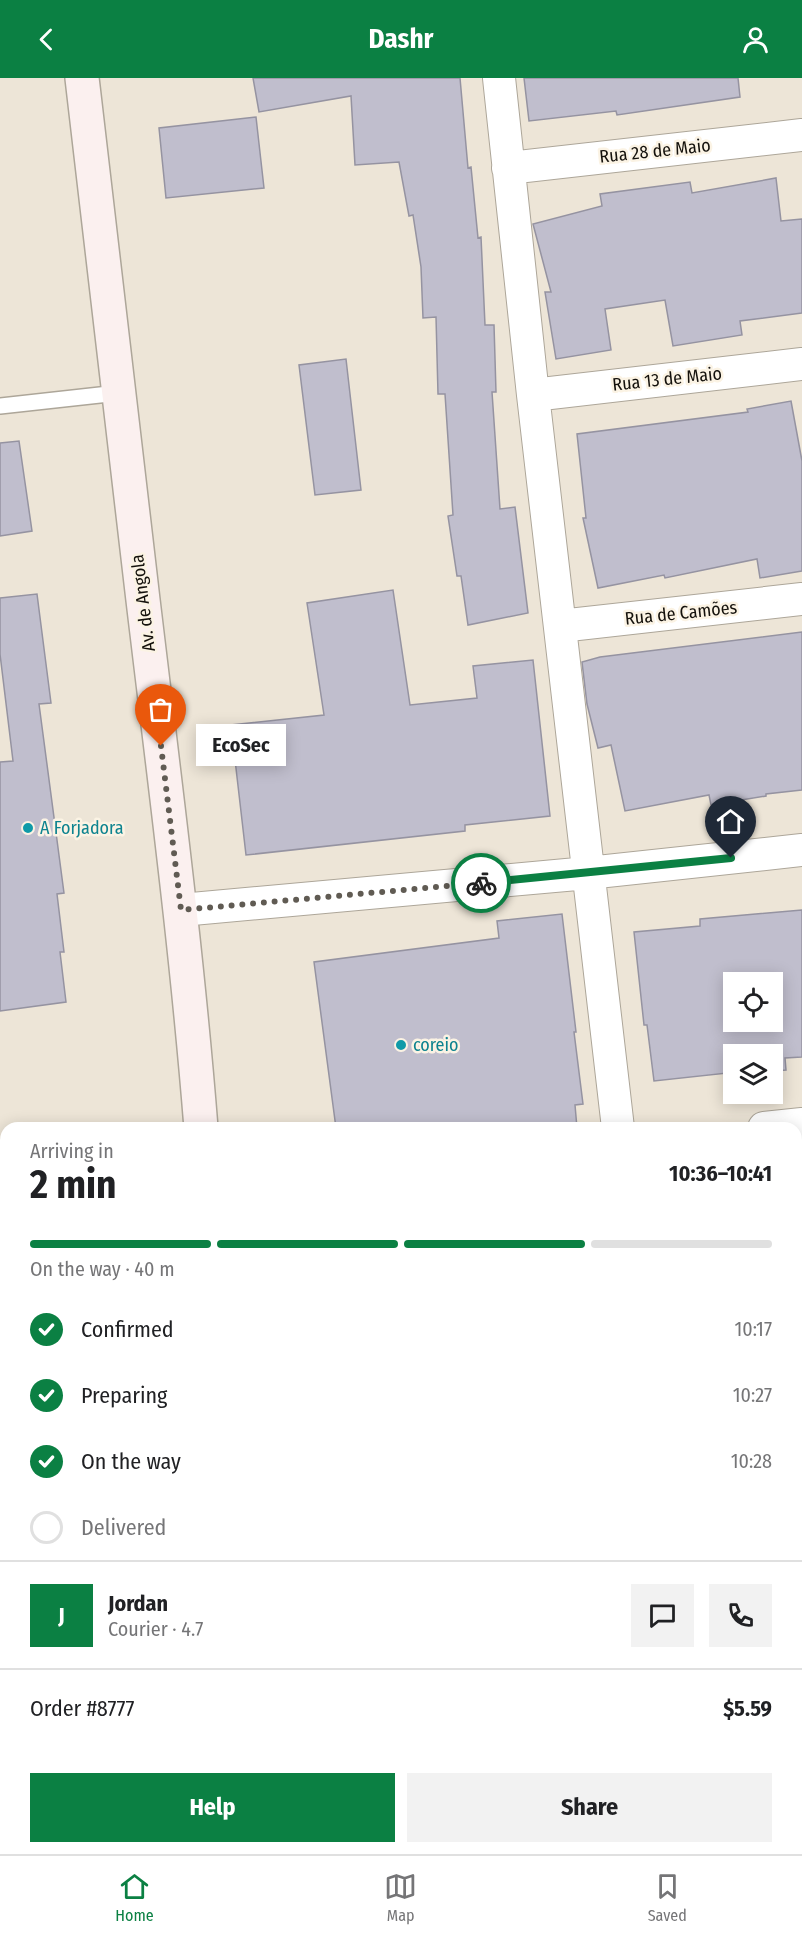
<!DOCTYPE html>
<html lang="en">
<head>
<meta charset="utf-8">
<style>
	body { margin:0; font-family:"Fira Sans Condensed",sans-serif; background:#f2f2f2; color:#202124; height:100vh; display:flex; flex-direction:column; font-size:22px; white-space:nowrap }
	* { box-sizing:border-box; margin:0 }
	p { font-size:20px; color:#757577 }
	.icon { flex:none; width:33px; height:33px; fill:none; stroke:currentColor; stroke-width:2; stroke-linecap:round; stroke-linejoin:round }
	.map { position:relative; flex:1; overflow:hidden }
	.side { position:absolute; left:0px; top:1044px; width:802px; height:732px; display:flex; flex-direction:column; background:#fff; border-radius:18px 18px 0 0; box-shadow:0 3px 15px #0003 }
	.side>* { flex:none }
	.buttons { position:absolute; left:723px; top:894px; display:grid; gap:12px }
	.buttons a { display:grid; place-items:center; width:60px; height:60px; border-radius:0px; background:#fff; box-shadow:0 3px 15px #0003; font-size:30px }
	.pin { position:absolute; display:grid; place-items:center; width:51px; height:51px; color:#fff; margin:-62px -26px; border-radius:50% 50% 50% 0; rotate:-45deg; box-shadow:0 0 6px #0007 }
	.pin .icon { rotate:45deg }
	.courier { position:absolute; display:grid; place-items:center; width:60px; height:60px; margin:-30px; border:4px solid #0b8043; border-radius:50%; background:#fff; color:#222; box-shadow:0 2px 8px #0007 }
	.bubble { position:absolute; height:42px; border-radius:0px; background:#fff; box-shadow:0 3px 15px #0003; font-size:20px; font-weight:700; line-height:42px; text-align:center }
	.overview em { font-style:normal; font-weight:700 }
	.overview div { display:flex; flex-direction:column-reverse }
	.overview { display:flex; align-items:center; justify-content:space-between; height:102px; padding:0 30px }
	h1 { font-size:39px; font-weight:700; line-height:45px }
	.bar { display:grid; grid-template-columns:repeat(4,1fr); gap:9px 6px; align-content:center; height:72px; padding:0 30px }
	.bar i { height:8px; border-radius:4px; background:#e0e0e0 }
	.bar .on { background:#0b8043 }
	.bar p { grid-column:span 4 }
	.line { display:flex; align-items:center; gap:15px; padding:0 30px; border-top:2px solid #e0e0e0 }
	.line div { flex:1 }
	.round { display:grid; place-items:center; flex:none; width:63px; height:63px; border-radius:0px; background:#f2f2f2 }
	ol { padding:0 30px; list-style:none }
	li { display:flex; align-items:center; gap:18px; height:66px }
	li p { margin-inline-start:auto }
	li .icon { padding:6px; border-radius:50%; background:#0b8043; color:#fff; stroke-width:4 }
	li:last-child { color:#757577 }
	li i { width:33px; height:33px; border:3px solid #e0e0e0; border-radius:50% }
	.primary-button { display:flex; gap:12px; margin-top:auto; padding:12px 30px }
	.primary-button a { flex:1; height:69px; border-radius:0px; background:#0b8043; color:#fff; font-size:24px; font-weight:700; line-height:69px; text-align:center }
	.primary-button a+a { background:#f2f2f2; color:#202124 }
	header { display:flex; justify-content:space-between; align-items:center; height:78px; padding:0 30px; background:#0b8043; color:#fff; font-size:27px; font-weight:700 }
	.menu { display:flex; justify-content:space-around; align-items:center; height:84px; border-top:2px solid #e0e0e0; background:#fff; font-size:16px; color:#757577 }
	.menu a { display:grid; justify-items:center; gap:3px }
	.menu .on { color:#0b8043 }
	.map>svg:first-child { display:block }
</style>
</head>
<body>
<header><svg class="icon" aria-label="back" viewBox="0 0 24 24"><path d="M15 5l-7 7 7 7"/></svg>Dashr<svg class="icon" aria-label="person" viewBox="0 0 24 24"><circle cx="12" cy="8" r="4"/><path d="M4 21q1-7 8-7t8 7"/></svg></header>
<div class="map">
<svg width="802" height="1776" viewBox="0 0 802 1776">
	<rect width="100%" height="100%" fill="#ede5d7"/>
	<!-- building -->
	<path fill="#c0becd" stroke="#9593a1" stroke-width="1.5" fill-rule="evenodd" d="M253 0H460L468 90 471 89 478 160 481 159 485 247H494L496 314H492L500 431 515 429 528 535 468 547 461 498H457L448 438 453 437 445 316H438L436 239 423 240 421 189 413 137 409 138 399 84 355 87 351 18 259 34Z
		M524 0H738L740 19 617 37 616 33 529 43Z
		M256 39 264 110 166 120 159 50Z
		M776 100 781 143 802 141V235L740 243 742 257 673 268 665 222 605 231 611 272 556 281 545 214H551L533 146 602 128 600 116 690 104 692 115Z
		M346 281 361 412 315 417 299 287Z
		M791 323 802 383V493L760 500 757 481 665 500 664 497 598 510 583 440H586L577 356 748 334 747 331Z
		M19 363 32 453 0 458V365Z
		M393 512 410 627 477 620 473 588 533 582 550 738 465 747V753L246 777 231 647 324 637 307 525Z
		M37 516 51 625 39 626 64 815 57 816 64 874H60L66 924 0 933V684L13 683 0 576V520Z
		M802 554V712L766 716V718L711 727 709 717 625 733 611 667 598 670 587 626 582 584 600 579Z
		M802 832V979L785 980 786 992 772 993V976H734V997H727V995L654 1003 647 947H644L634 854 700 848V841ZM734 904H772V944H734Z
		M562 836 576 954H574L583 1026 575 1027 577 1050H336L314 884 499 860 497 843Z"/>
	<g fill="none" stroke-linecap="round" stroke-linejoin="round">
		<!-- lane casing -->
		<g stroke="#ada699" stroke-width="18">
			<path id="lane" d="M0 328 118 315
				M0 1163 6 1160"/>
		</g>
		<!-- street casing -->
		<g stroke="#ada699" stroke-width="34">
			<path id="street" d="M499 0 533 317 618 1050
				M508 90 802 57
				M533 317 802 286
				M560 548 802 521
				M181 832 588 795 802 772
				M764 1050 802 1046
				M796 1281 802 1280
				M796 1503H802
				M796 1733 802 1732
				M699 1770 700 1776"/>
		</g>
		<!-- secondary casing -->
		<g stroke="#ada699" stroke-width="36">
			<path id="secondary" d="M82 0C102 174 122 348 143 522 164 698 187 873 201 1050
				M277 1770V1776"/>
		</g>
		<!-- lane -->
		<use href="#lane" stroke="#fff" stroke-width="15"/>
		<!-- street -->
		<use href="#street" stroke="#fff" stroke-width="32"/>
		<!-- secondary -->
		<use href="#secondary" stroke="#fbf0ef" stroke-width="33"/>
	</g>
	<g fill="none" stroke-linecap="round" stroke-linejoin="round">
		<!-- done -->
		<path stroke="#605b53" stroke-width="6" stroke-dasharray="0 10.8" d="M161 668 181 832 481 805"/>
		<!-- route -->
		<path stroke="#0b8043" stroke-width="8" d="M481 805 731 780"/>
	</g>
	<!-- markers -->
	<g fill="#0f9aa8" stroke="#fbf3e4" stroke-width="2">
		<circle cx="28" cy="750" r="6"/>
		<circle cx="401" cy="967" r="6"/>
	</g>
	<g text-anchor="middle" stroke-width="5" stroke-linejoin="round" paint-order="stroke">
		<!-- street labels -->
		<g font-size="18" fill="#14110c" stroke="#fbf3e4">
			<text transform="translate(655 73) rotate(-6)" y="6">Rua 28 de Maio</text>
			<text transform="translate(667 301) rotate(-6)" y="6">Rua 13 de Maio</text>
			<text transform="translate(143 525) rotate(-97)" y="6">Av. de Angola</text>
			<text transform="translate(681 535) rotate(-6)" y="6">Rua de Camões</text>
		</g>
		<!-- culture labels -->
		<g font-size="18" fill="#0d838f" stroke="#fbf3e4" text-anchor="start">
			<text x="40" y="756">A Forjadora</text>
			<text x="413" y="973">coreio</text>
		</g>
	</g>
</svg>
<div class="buttons">
<a><svg class="icon" aria-label="locate" viewBox="0 0 24 24"><circle cx="12" cy="12" r="6"/><path d="M12 2v4M12 18v4M2 12h4M18 12h4"/></svg></a>
<a><svg class="icon" aria-label="layers" viewBox="0 0 24 24"><path d="M12 4l9 5-9 5-9-5zM3 14l9 5 9-5"/></svg></a>
</div>
<div class="pin" style="left:161px;top:668px;background:#ea580c"><svg class="icon" aria-label="bag" viewBox="0 0 24 24"><path d="M5 8h14l-1 12H6zM9 8a3 3 0 0 1 6 0"/></svg></div>
<div class="pin" style="left:731px;top:780px;background:#1f2937"><svg class="icon" aria-label="home" viewBox="0 0 24 24"><path d="M3 11l9-7 9 7M6 9v11h12V9"/></svg></div>
<div class="courier" style="left:481px;top:805px"><svg class="icon" aria-label="bike" viewBox="0 0 24 24"><circle cx="6" cy="16" r="4"/><circle cx="18" cy="16" r="4"/><path d="M6 16l4-8h5l3 8M10 8l3 8H6M13 5h3"/></svg></div>
<div class="bubble" style="left:196px;top:646px;width:90px">EcoSec</div>
<section class="side">
<div class="overview"><div><h1>2 min</h1><p>Arriving in</p></div><em>10:36–10:41</em></div>
<div class="bar"><i class="on"></i><i class="on"></i><i class="on"></i><i></i><p>On the way · 40 m</p></div>
<ol>
<li><svg class="icon" aria-label="check" viewBox="0 0 24 24"><path d="M5 12l5 5 9-10"/></svg>Confirmed<p>10:17</p></li>
<li><svg class="icon" aria-label="check" viewBox="0 0 24 24"><path d="M5 12l5 5 9-10"/></svg>Preparing<p>10:27</p></li>
<li><svg class="icon" aria-label="check" viewBox="0 0 24 24"><path d="M5 12l5 5 9-10"/></svg>On the way<p>10:28</p></li>
<li><i></i>Delivered</li>
</ol>
<div class="line" style="height:108px"><b class="round" style="background:#0b8043;color:#fff">J</b><div><b>Jordan</b><p>Courier · 4.7</p></div><a class="round"><svg class="icon" aria-label="chat" viewBox="0 0 24 24"><path d="M4 5h16v11H9l-5 4z"/></svg></a><a class="round"><svg class="icon" aria-label="phone" viewBox="0 0 24 24"><path d="M5 4h4l2 5-3 2q2 4 5 5l2-3 5 2v4C11 20 4 13 5 4z"/></svg></a></div>
<div class="line" style="height:78px"><div>Order #8777</div><b>$5.59</b></div>
<div class="primary-button"><a>Help</a><a>Share</a></div>
</section>
</div>
<nav class="menu">
<a class="on"><svg class="icon" aria-label="home" viewBox="0 0 24 24"><path d="M3 11l9-7 9 7M6 9v11h12V9"/></svg>Home</a>
<a><svg class="icon" aria-label="map" viewBox="0 0 24 24"><path d="M3 6l6-2 6 2 6-2v14l-6 2-6-2-6 2zM9 4v14M15 6v14"/></svg>Map</a>
<a><svg class="icon" aria-label="saved" viewBox="0 0 24 24"><path d="M7 4h10v16l-5-4-5 4z"/></svg>Saved</a>
</nav>
</body>
</html>
